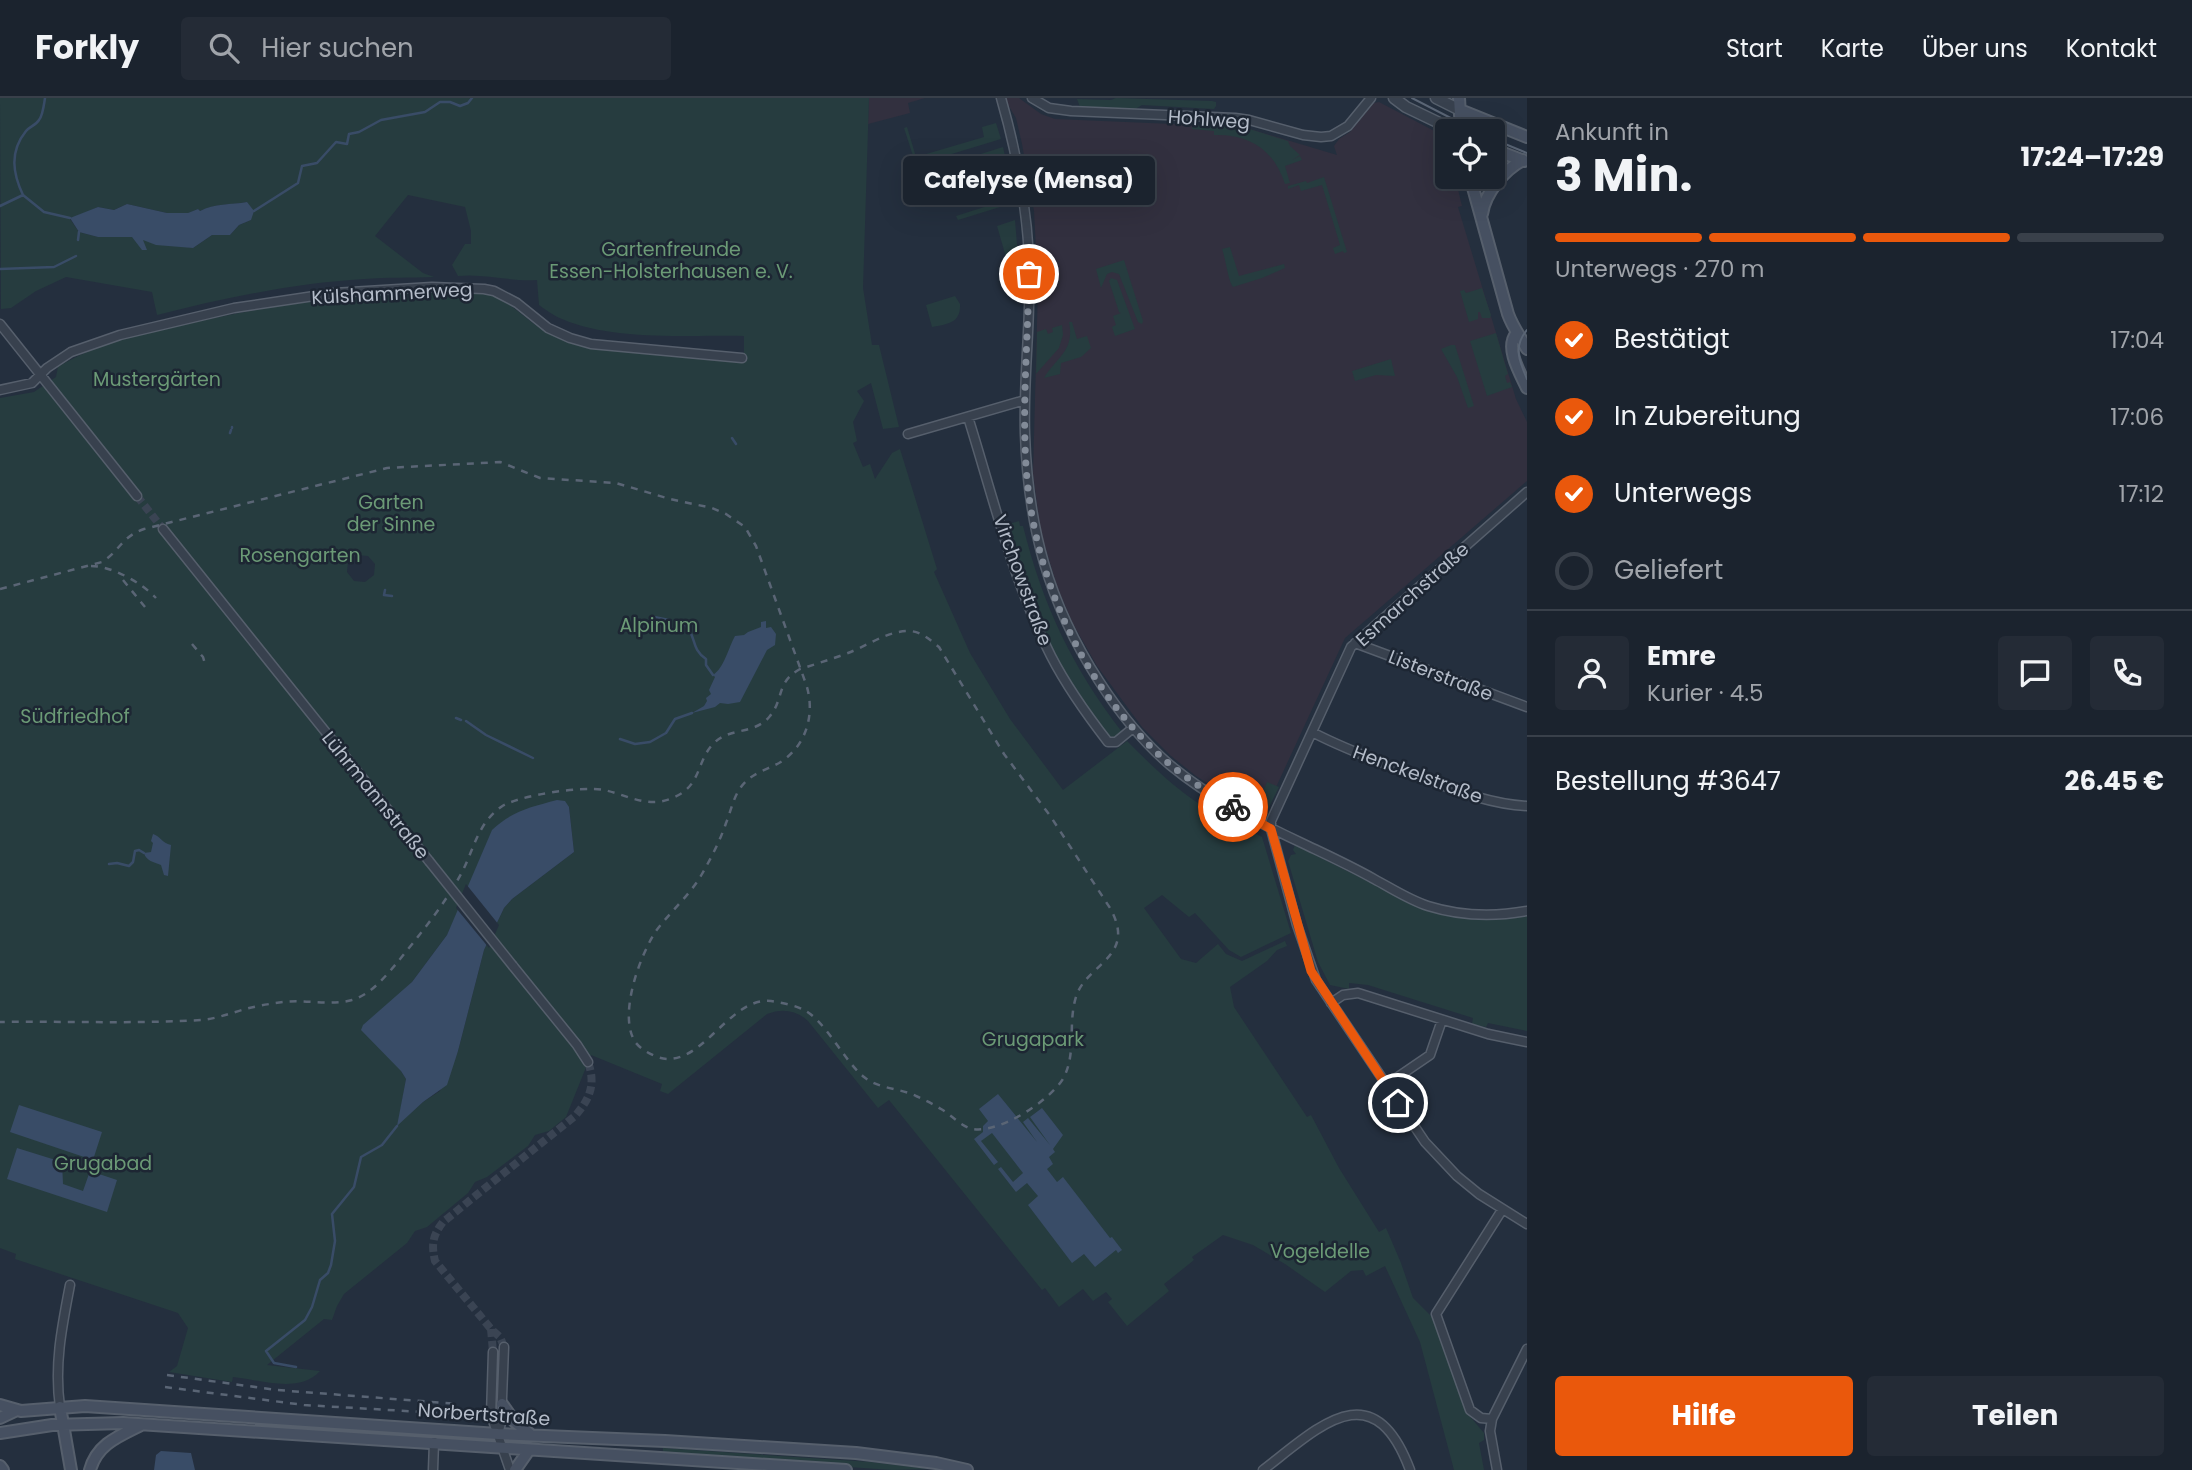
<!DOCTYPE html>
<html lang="de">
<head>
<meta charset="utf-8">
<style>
	body { margin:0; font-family:Poppins,sans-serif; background:#242b36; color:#f1f3f6; height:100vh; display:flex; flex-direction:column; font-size:26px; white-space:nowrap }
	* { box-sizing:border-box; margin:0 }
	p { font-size:23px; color:#a0a4aa }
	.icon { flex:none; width:38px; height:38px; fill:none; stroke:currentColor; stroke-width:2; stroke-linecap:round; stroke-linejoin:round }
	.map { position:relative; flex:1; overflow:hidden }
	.details { display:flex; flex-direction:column; background:#1b232e; width:665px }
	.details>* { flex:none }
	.fabs { position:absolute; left:1435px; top:21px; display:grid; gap:14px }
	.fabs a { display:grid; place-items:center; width:70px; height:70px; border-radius:7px; background:#1b232e; box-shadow:0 7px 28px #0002,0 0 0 2px #39404a; font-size:35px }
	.pin { position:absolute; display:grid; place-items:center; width:60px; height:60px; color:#fff; margin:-30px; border:4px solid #fff; border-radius:50%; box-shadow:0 2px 7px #0007 }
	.courier { position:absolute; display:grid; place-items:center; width:70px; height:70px; margin:-35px; border:5px solid #ea580c; border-radius:50%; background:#fff; color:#222; box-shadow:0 2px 9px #0007 }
	.bubble { position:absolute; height:49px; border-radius:7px; background:#1b232e; box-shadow:0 7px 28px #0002,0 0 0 2px #39404a; font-size:23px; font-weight:700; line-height:49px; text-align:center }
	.headline em { font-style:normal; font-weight:700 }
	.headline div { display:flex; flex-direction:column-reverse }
	.headline { display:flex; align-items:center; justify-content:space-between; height:119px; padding:0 28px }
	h1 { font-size:46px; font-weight:700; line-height:52px }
	.bar { display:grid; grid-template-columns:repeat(4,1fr); gap:10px 7px; align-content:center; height:84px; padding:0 28px }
	.bar i { height:9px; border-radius:5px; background:#39404a }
	.bar .on { background:#ea580c }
	.bar p { grid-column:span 4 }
	.line { display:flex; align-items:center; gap:18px; padding:0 28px; border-top:2px solid #39404a }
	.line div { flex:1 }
	.round { display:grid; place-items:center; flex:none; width:74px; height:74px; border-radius:7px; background:#242b36 }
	ol { padding:0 28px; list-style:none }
	li { display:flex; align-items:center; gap:21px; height:77px }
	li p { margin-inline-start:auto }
	li .icon { padding:7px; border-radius:50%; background:#ea580c; color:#fff; stroke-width:4 }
	li:last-child { color:#a0a4aa }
	li i { width:38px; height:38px; border:4px solid #39404a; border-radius:50% }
	.button { display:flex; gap:14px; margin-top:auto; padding:14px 28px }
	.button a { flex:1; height:80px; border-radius:7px; background:#ea580c; color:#fff; font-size:28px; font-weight:700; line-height:80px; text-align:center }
	.button a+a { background:#242b36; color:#f1f3f6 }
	header { display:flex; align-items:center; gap:42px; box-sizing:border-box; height:98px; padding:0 35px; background:#1b232e; border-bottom:2px solid #39404a }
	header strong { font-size:33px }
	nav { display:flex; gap:38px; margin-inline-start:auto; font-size:24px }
	.search { width:490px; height:63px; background:#242b36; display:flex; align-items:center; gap:18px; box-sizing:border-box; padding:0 24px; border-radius:7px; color:#a0a4aa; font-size:26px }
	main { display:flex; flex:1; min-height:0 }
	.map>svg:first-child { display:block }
</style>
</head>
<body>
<header>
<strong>Forkly</strong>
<div class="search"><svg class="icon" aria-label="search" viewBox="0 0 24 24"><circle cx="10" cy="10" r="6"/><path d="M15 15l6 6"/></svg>Hier suchen</div>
<nav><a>Start</a><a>Karte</a><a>Über uns</a><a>Kontakt</a></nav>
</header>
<main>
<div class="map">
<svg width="1527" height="1372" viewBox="0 0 1527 1372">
	<rect width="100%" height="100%" fill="#242f3e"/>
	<!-- medical -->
	<path fill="#32303f" d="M869 0H925L908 5 910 15 868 26Z
		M1004 0H1019L1041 16 1055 21 1243 29 1337 57 1334 48 1339 41 1350 34 1374 5 1379 4 1444 38 1447 43V79H1455L1462 108 1458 109 1516 301 1527 324V383L1345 540 1265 713 1261 714 1223 695 1196 678 1171 658 1142 629 1097 568 1073 526 1057 488 1041 435 1033 376 1038 188 1034 113 1022 46 1016 20Z"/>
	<!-- green -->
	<path fill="#263c3f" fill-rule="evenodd" d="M0 0H869L863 190 872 247H879L899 329 883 331 871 285 857 293 864 303 853 324 857 343 853 345 863 369 870 366 875 381 892 355 900 351 937 471 934 474 970 555 1010 621 1063 692 1127 643C1149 665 1172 688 1198 705 1218 717 1241 728 1262 739L1291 835 1241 859 1229 852 1195 815 1189 819 1162 797 1144 810 1181 861 1196 865 1218 846 1226 856 1242 863 1285 843 1287 848 1277 852 1267 863 1230 889 1234 909 1307 1019 1311 1017 1339 1070 1379 1134 1386 1130 1401 1165 1413 1200 1432 1219 1467 1315 1484 1335V1342L1479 1345 1484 1372H1454L1420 1244 1385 1168 1366 1178 1363 1172 1351 1173 1325 1194 1285 1166 1253 1147 1223 1137 1192 1159 1194 1162 1164 1186 1169 1193 1127 1228 1108 1204 1112 1201 1106 1194 1093 1203 1083 1191 1059 1209 1045 1190 1042 1192 889 1002 878 1010 808 923C796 912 782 910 767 916L668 996 660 993 662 986 591 957 566 1019 549 1033 535 1037 528 1048 487 1079 475 1084 468 1095 427 1129 415 1133 407 1145 344 1196 337 1208 332 1222 324 1221 267 1267 320 1273C299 1296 261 1282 233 1279L232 1284 169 1274 177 1268 188 1230 178 1215 15 1161 16 1156 0 1150V300L34 294 56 279 58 269C96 246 139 236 183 227 255 210 324 200 398 196 422 195 448 190 472 193 511 198 520 220 550 236 562 243 576 246 590 250L744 265V238C689 237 612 243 562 221 554 218 546 212 539 207L537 182C511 184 484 175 458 178L452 167 465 146H471V133L465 109 408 97 375 138 423 175 434 179C411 180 387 179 364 181 295 185 224 200 157 217L152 194 66 179 36 193 11 210 1 211ZM247 104 251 122 239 127 230 137H212L193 150 132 139H98L79 134 70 121 98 109 114 112 127 106 167 115H189L198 111 200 113C214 106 230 107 247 104ZM357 457 368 458 375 466 374 477 365 484 354 483 347 474 348 463ZM569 709 574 754 512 801 504 810 484 852 458 953 440 993 423 1004 398 1026 406 981 401 973 404 892 412 884 447 837 461 808Z
		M1116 0 1212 3 1216 4V8L1214 11 1142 7 1134 12 1080 9 1077 1 1111 2Z
		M996 25 1001 41 922 65 914 61 904 30 907 29 916 59 984 39 982 29Z
		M1192 27 1243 29 1288 43 1290 48 1300 57 1292 62 1300 58 1302 62 1285 68 1290 85 1285 86C1274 52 1250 36 1214 37V33L1192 31Z
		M1003 49 1009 76 994 80 988 64 929 82 928 74 930 72Z
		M1324 79 1347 154 1344 155 1343 153 1335 156 1333 150 1340 147 1322 87 1301 93 1299 87 1288 91V88L1306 83 1307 85Z
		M1010 84 1013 105 958 122 956 118 1000 104 996 88Z
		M1015 122 1018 158 1017 197 997 128Z
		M1230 149 1239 178 1284 166 1285 170 1262 180 1233 189C1228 183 1226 162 1222 151Z
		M1124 162 1143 223 1142 226 1138 224 1119 176 1112 174 1107 176 1101 190 1096 171Z
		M1111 180 1117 182 1135 231 1115 238 1112 229 1116 227 1113 218 1121 215 1119 214 1109 183Z
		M1482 190 1491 217 1490 220H1482L1480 214H1478V221L1469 224 1460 193 1464 192 1466 195Z
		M955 198 960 206C961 225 948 226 932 229L926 207Z
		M1069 224H1072L1077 241 1087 238 1091 250 1081 259 1061 265 1060 276 1044 280C1056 260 1075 253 1069 224Z
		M1062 227 1063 237 1059 250 1036 276 1037 234 1046 231 1048 236 1053 234 1052 230Z
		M1496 235 1508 276 1505 278 1507 285 1510 284 1512 289 1487 298 1470 243Z
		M1451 247H1455L1474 308 1468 310 1457 279 1441 251Z
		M1391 261 1395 278 1376 277 1355 283 1352 273Z
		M1019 423 1020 428H1023C1043 508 1072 569 1122 634L1114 640 1107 638 1074 591 1038 524 1006 427Z
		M1267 684 1279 689 1265 717 1227 700 1231 691 1234 692 1236 690 1260 700Z
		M1295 747 1403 801 1439 814 1527 816V933L1488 925 1486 929 1472 926 1473 920 1368 887 1349 885V891L1330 887 1318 864 1288 763 1291 757 1296 756 1293 752Z
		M663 1350 871 1364 929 1371 892 1372 663 1356Z"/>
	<!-- water -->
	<path fill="#394c67" d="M247 104 254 113 251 122 239 127 230 137H212L193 150 156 147 143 142 147 152H142L132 139H98L79 134 70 120 98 109 114 112 127 106 167 115H188L198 111 200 113C214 105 231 107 247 104Z
		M766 523V530L771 529 776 536 775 547 767 552 740 604 728 606 720 605 715 609 692 615 704 608 707 603 706 600 711 596 709 592 715 579 713 577C724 570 728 551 735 538L744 537 748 534 761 529V524Z
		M557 702 565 703 569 709 574 754 512 801 504 810 484 852 458 953 447 987 423 1004 397 1028 406 981 401 973 361 932 363 927 412 884 447 837 492 732C512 713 531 709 557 702Z
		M153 736C160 738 162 745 171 747L168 778 164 777 161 767C154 764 146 763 144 755L151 754 153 745 151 743Z
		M998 996 1037 1044 1023 1024 1028 1020 1050 1047 1030 1019 1042 1010 1063 1037 1053 1051 1055 1054 1049 1059 1053 1066 1047 1071 1057 1084 1063 1079 1110 1140 1112 1139 1122 1152 1118 1155 1116 1152 1095 1169 1084 1156 1072 1165 1028 1107 1038 1098 1027 1085 1016 1094 998 1071 1001 1069 1013 1084 1023 1075 992 1035 981 1043 998 1064 994 1067 974 1041 983 1034V1028L988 1023 979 1011Z
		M19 1007 102 1034 93 1062 10 1034Z
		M17 1050 62 1064 63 1086 83 1093 90 1073 117 1082 107 1114 7 1081Z
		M161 1353 191 1355 195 1372H154L156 1357Z"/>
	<!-- pier -->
	<path fill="#242f3e" d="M466 786 499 827 489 850 456 810Z"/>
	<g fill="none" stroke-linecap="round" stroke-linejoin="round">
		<!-- stream -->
		<path stroke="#394c67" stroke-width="2.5" d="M23 97C13 76 9 54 26 33 29 29 36 27 39 22 43 17 44 6 45 0
			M0 108 23 97 44 114 70 120
			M254 113 298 85 302 68 317 65 336 44 347 46 349 36 359 34 381 22 425 14 440 4H450L460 8 468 5 472 0
			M78 142 79 134
			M0 171 54 169 76 158
			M232 330V329
			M230 335 231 332
			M732 340 736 346
			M385 492 384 497 392 498
			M654 519 669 522
			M685 527C697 538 690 550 706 561V567L713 577
			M456 620 461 622
			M466 623 486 637 533 660
			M620 641 635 646 650 644 666 635 675 621 692 615
			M109 766 117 765 129 768 133 764 135 753 139 752 144 755
			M296 1269 274 1265 266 1253 305 1222 312 1209 320 1182 328 1175 331 1167 335 1143 332 1116 354 1089 361 1059 382 1047 397 1028"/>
		<!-- minor-tunnel -->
		<path stroke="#3a4453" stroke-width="8" stroke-dasharray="8 4" stroke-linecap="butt" d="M137 398 163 431
			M491 1231 493 1254
			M504 1249 500 1239 491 1231 435 1163C431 1146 433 1137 443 1124L575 1018C590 1001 596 986 588 964"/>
		<!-- minor casing -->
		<g stroke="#565f6c" stroke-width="11">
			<path id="minor" d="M1001 0C1016 52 1026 104 1029 158 1032 217 1023 277 1025 336 1028 429 1048 504 1099 583 1119 614 1142 643 1170 667 1210 700 1257 724 1304 746 1327 757 1351 768 1374 781 1391 790 1409 802 1428 808 1460 818 1494 819 1527 813
				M1032 0 1049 10 1071 13 1235 20 1249 22 1303 37 1321 39 1331 38 1348 28 1371 0
				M0 226 137 398
				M0 292 32 285 47 270 71 254 120 237 234 210 334 195 432 189 484 191 494 193 517 205 548 230 570 240 591 246 742 260
				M968 319C993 399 1013 484 1051 558 1067 589 1087 617 1108 644H1116L1133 630
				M908 336 1025 302
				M1527 394 1351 549 1271 723V731L1297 827 1316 882 1425 1044 1457 1078 1479 1096 1527 1126
				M163 431 429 763
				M1355 545 1527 609
				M1312 634C1344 651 1378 663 1412 676 1450 690 1487 706 1527 708
				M513 868 577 947 588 964
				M1331 905 1343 897 1358 895 1488 936 1527 944
				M1386 987 1430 957 1442 922
				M493 1254 491 1317 510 1372
				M60 1309C54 1267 62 1228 70 1187
				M1492 1321 1481 1320 1470 1312 1436 1216 1502 1112
				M498 1336 501 1325 504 1249
				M433 1372 434 1344
				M1263 1372C1318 1330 1373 1272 1410 1372
				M1497 1372 1490 1333 1492 1321 1527 1251"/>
		</g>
		<!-- tertiary casing -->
		<g stroke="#565f6c" stroke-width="13">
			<path id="tertiary" d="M1394 0 1406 9 1456 33
				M1436 0 1460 12"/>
		</g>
		<!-- secondary casing -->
		<g stroke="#565f6c" stroke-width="14">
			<path id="secondary" d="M1459 0 1461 33
				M1460 12 1527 39
				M1493 51 1524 63
				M1470 79 1508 216C1513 230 1520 238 1527 251
				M1482 116C1485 95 1504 72 1523 62
				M1516 236C1505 250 1520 275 1527 290
				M502 1306 514 1323 531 1337
				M0 1307 21 1313 85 1308 498 1336 665 1343 856 1355 936 1365 967 1372
				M60 1309 71 1372
				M0 1320 17 1312
				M0 1335 52 1327 123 1325 846 1372
				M0 1368 3 1372
				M90 1372C97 1346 119 1338 141 1327
				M515 1372 529 1352"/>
		</g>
		<!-- minor -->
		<use href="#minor" stroke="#38414e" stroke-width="8"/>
		<!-- tertiary -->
		<use href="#tertiary" stroke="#38414e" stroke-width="10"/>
		<!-- secondary -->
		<use href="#secondary" stroke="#465061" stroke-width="10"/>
		<!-- tram -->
		<path stroke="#5a6575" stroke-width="2" d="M1412 0 1476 33
			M1493 41 1527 55
			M1527 232C1513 248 1519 263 1527 281"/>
		<!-- rail -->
		<path stroke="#5a6575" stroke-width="2.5" stroke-dasharray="7 7" stroke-linecap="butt" d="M91 468C112 468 142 485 156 500
			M123 482 145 509
			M0 491 102 464C120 453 121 439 144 431L387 370 500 364 540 380 616 385 670 401 712 410 726 416 745 429 756 448 806 586C816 616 806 649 779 665 766 672 750 676 741 689 733 700 731 713 726 725 720 743 711 760 702 776 690 797 670 814 656 833 640 857 617 919 636 945 641 951 648 955 655 958 699 977 728 898 771 903 782 905 795 907 804 912 826 923 843 962 864 979 878 991 900 990 916 998 925 1002 933 1006 941 1011 951 1017 959 1026 969 1030 995 1039 1052 1002 1064 979 1077 953 1067 923 1077 896 1089 865 1137 858 1110 810L1051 719 1004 656 939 549C930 542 922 534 910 533 889 532 867 548 848 555 832 561 816 566 800 571 776 584 784 601 770 618 755 637 730 629 714 645 695 664 703 689 670 701 647 710 627 697 604 692 583 688 518 697 501 709 477 726 474 752 461 776 445 806 418 839 396 866 384 880 370 897 352 902 330 908 305 901 283 904 269 906 255 908 242 912 228 916 215 921 201 922 134 926 67 923 0 924
			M192 546 203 559 206 569
			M167 1277 277 1292 459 1306
			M165 1289 304 1307 474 1317
			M498 1310H500"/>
		<!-- minor-bridge casing -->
		<g stroke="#565f6c" stroke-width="11" stroke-linecap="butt">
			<path id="minor-bridge" d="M429 763 513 868"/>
		</g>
		<!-- minor-bridge -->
		<use href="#minor-bridge" stroke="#38414e" stroke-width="8"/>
	</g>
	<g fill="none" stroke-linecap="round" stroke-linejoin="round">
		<!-- done -->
		<path stroke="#828b98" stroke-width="7" stroke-dasharray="0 12.6" d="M1029 176C1028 240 1022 304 1026 368 1033 479 1083 590 1167 664 1187 681 1210 696 1233 709"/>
		<!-- route -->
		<path stroke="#ea580c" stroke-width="9" d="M1233 709 1271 731 1311 873 1398 1005"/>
	</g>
	<g text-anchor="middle" stroke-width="5" stroke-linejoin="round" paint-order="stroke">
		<!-- street labels -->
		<g font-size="19" fill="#b4bcc9" stroke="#1d2633">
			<text transform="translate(1209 21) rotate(4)" y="7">Hohlweg</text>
			<text transform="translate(392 195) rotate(-3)" y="7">Külshammerweg</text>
			<text transform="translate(1023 482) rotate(70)" y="7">Virchowstraße</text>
			<text transform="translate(1412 496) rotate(-42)" y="7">Esmarchstraße</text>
			<text transform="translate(1441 577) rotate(21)" y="7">Listerstraße</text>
			<text transform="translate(1418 676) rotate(20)" y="7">Henckelstraße</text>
			<text transform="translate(376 697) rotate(51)" y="7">Lührmannstraße</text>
			<text transform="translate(484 1316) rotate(4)" y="7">Norbertstraße</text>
		</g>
		<!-- park labels -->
		<g font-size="19" fill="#6b9a76" stroke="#1d2633">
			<text x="671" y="158">Gartenfreunde<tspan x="671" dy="22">Essen-Holsterhausen e. V.</tspan></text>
			<text x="157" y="288">Mustergärten</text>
			<text x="391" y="411">Garten<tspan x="391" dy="22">der Sinne</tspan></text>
			<text x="300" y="464">Rosengarten</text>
			<text x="659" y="534">Alpinum</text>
			<text x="75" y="625">Südfriedhof</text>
			<text x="1033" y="948">Grugapark</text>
			<text x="103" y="1072">Grugabad</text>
			<text x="1320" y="1160">Vogeldelle</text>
		</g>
	</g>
</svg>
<div class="fabs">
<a><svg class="icon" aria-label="locate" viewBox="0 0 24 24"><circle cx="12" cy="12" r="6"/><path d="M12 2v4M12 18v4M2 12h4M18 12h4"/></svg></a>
</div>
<div class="pin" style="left:1029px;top:176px;background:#ea580c"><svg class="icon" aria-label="bag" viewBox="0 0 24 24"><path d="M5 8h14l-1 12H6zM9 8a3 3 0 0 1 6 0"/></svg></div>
<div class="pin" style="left:1398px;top:1005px;background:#1f2937"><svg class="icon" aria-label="home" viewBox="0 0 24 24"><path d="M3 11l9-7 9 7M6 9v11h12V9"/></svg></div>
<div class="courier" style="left:1233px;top:709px"><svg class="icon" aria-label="bike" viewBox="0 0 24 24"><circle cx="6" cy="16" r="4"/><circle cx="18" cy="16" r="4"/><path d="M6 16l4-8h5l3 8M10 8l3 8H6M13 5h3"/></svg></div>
<div class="bubble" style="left:903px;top:58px;width:252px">Cafelyse (Mensa)</div>
</div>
<section class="details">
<div class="headline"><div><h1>3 Min.</h1><p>Ankunft in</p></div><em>17:24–17:29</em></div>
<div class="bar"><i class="on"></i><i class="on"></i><i class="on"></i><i></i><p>Unterwegs · 270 m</p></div>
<ol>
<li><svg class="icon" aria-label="check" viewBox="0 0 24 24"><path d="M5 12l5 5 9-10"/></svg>Bestätigt<p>17:04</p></li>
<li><svg class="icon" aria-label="check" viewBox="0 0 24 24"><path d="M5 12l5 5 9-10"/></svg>In Zubereitung<p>17:06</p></li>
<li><svg class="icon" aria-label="check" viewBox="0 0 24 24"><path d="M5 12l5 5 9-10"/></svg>Unterwegs<p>17:12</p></li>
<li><i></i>Geliefert</li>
</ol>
<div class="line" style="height:126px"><a class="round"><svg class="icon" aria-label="person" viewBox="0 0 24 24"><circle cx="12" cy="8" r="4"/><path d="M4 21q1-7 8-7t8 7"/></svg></a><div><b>Emre</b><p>Kurier · 4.5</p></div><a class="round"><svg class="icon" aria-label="chat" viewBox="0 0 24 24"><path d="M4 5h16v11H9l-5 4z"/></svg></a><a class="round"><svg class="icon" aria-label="phone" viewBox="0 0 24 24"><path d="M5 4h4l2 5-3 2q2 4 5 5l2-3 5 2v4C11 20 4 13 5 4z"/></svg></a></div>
<div class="line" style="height:91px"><div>Bestellung #3647</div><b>26.45 €</b></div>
<div class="button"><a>Hilfe</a><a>Teilen</a></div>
</section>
</main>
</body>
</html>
